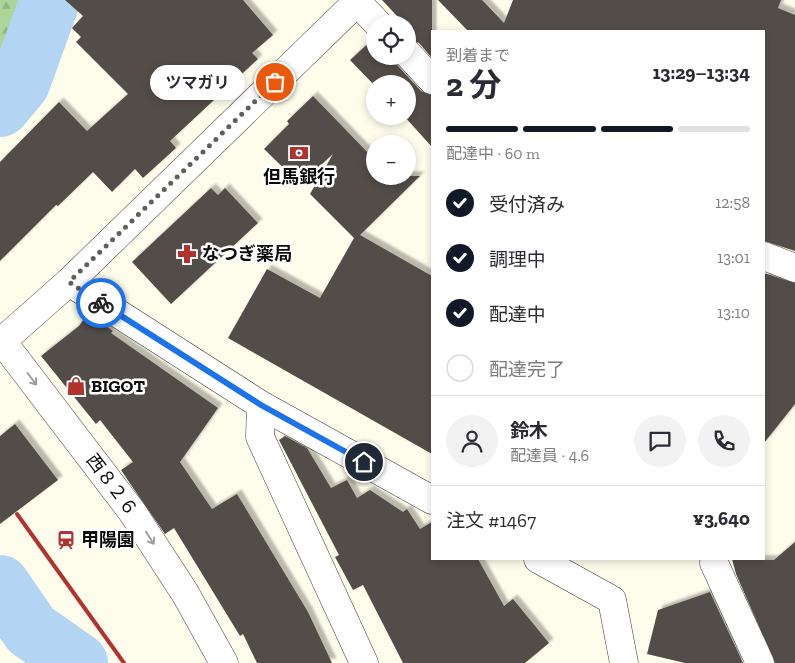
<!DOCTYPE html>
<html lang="ja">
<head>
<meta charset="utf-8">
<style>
	body { margin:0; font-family:"Zilla Slab","Noto Sans JP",serif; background:#f2f2f3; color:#2b2b33; height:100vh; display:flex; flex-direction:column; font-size:19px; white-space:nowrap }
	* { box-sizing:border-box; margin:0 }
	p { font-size:16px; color:#7c7c81 }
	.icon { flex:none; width:28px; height:28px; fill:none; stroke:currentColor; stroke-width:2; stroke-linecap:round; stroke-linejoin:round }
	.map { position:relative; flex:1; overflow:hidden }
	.drawer { position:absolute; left:431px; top:30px; width:334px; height:530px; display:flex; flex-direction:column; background:#fff; border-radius:0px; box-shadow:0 2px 8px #0003 }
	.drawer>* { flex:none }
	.fabs { position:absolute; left:366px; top:15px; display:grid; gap:10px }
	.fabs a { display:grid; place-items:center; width:50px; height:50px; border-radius:50%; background:#fff; box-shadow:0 2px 8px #0003; font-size:25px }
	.pin { position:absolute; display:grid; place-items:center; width:42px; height:42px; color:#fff; margin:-21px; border:2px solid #fff; border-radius:50%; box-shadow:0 1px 5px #0007 }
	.courier { position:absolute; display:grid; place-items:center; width:50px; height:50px; margin:-25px; border:4px solid #1a73e8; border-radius:50%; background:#fff; color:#222; box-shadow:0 1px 6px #0007 }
	.bubble { position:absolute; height:35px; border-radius:18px; background:#fff; box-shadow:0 2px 8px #0003; font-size:16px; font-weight:700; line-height:35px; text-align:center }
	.headline em { font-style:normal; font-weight:700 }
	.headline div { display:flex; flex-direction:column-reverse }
	.headline { display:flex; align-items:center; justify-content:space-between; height:85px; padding:0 15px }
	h1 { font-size:32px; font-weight:700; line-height:38px }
	.bar { display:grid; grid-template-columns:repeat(4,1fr); gap:8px 5px; align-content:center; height:60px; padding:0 15px }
	.bar i { height:6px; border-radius:4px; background:#e1e1e2 }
	.bar .active { background:#111827 }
	.bar p { grid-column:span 4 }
	.line { display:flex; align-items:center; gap:12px; padding:0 15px; border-top:1px solid #e1e1e2 }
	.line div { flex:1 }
	.round { display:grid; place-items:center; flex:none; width:52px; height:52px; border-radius:26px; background:#f2f2f3 }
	ol { padding:0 15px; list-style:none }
	li { display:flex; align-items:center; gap:15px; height:55px }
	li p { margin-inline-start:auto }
	li .icon { padding:5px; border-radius:50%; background:#111827; color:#fff; stroke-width:4 }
	li:last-child { color:#7c7c81 }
	li i { width:28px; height:28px; border:2px solid #e1e1e2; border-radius:50% }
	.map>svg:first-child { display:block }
</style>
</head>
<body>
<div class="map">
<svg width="795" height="663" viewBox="0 0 795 663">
	<defs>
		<pattern id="forest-firs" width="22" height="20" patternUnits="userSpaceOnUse" patternTransform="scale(1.25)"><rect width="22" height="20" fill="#add597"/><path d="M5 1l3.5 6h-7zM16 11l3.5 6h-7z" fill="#94b681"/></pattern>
		<filter id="shadow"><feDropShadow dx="4.5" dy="-4.5" stdDeviation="1" flood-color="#0004"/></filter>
	</defs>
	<rect width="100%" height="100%" fill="#fefceb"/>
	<!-- forest -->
	<path fill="url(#forest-firs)" d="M0 0H58L59 20 38 76 0 116Z"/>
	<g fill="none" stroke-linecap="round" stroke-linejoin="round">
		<!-- river -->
		<path stroke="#b3d4f2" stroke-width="60" d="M0 107 20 83 50 0
			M0 585 31 630 78 663"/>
	</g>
	<!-- building -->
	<path fill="#534d48" filter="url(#shadow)" d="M65 0H243L273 35 252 53 258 59 170 141 176 148 143 178 135 169 112 192 93 172 58 206 56 205 0 261V162L59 102 87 131 128 94 76 42 81 37 72 28 83 16Z
		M382 0H432V58L419 43 408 39V24H393V19L397 16Z
		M438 0H482L504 23 513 0H781L778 8 795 15V251L764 241V31H468Z
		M373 39H375V56H393L397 65 421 91 432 95V147L404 116H408V84H375V86L350 60Z
		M313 96 375 160V176H420L360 235 432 276V454L228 338 267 269 320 298 354 238 310 194 333 154 300 184 264 149 289 124 287 121Z
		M211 188 218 195 225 188 258 223 171 304 132 262Z
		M764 273 795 283V404L764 443Z
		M88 313 113 331 111 333 218 408 180 462 212 509 237 494 308 612 332 663H257L243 634 240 636 174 528 165 534 129 482 121 470 133 462 100 420 96 424 41 356 79 326Z
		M15 424 58 480 0 524V436Z
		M285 436 307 448 331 488 347 480 357 498 370 490 403 512 407 509 420 529 432 522V559H478L504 606 513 599 549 643 525 663H403L363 585 353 590 335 557 339 555 279 440Z
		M795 542V663H775L736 574 732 559 774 560Z
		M710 592 743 663H685L647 654 658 610Z"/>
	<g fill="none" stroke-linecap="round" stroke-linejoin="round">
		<!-- minor casing -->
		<g stroke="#3e3e3e" stroke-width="29">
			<path id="minor" d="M357 2 378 24
				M408 54 432 80
				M764 256 795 268
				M69 282 261 405 432 500
				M2 341 133 513 185 593 224 663
				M261 405 260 437 364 663
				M538 559 612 600 624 663
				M714 563 760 663"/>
		</g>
		<!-- tertiary casing -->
		<g stroke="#3e3e3e" stroke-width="29">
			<path id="tertiary" d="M0 343 69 282 359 0"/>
		</g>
		<!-- minor -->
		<use href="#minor" stroke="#fff" stroke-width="28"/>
		<!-- tertiary -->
		<use href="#tertiary" stroke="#fff" stroke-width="28"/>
		<!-- rail -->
		<path stroke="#b1332d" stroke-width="4" d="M17 514 124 663"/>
	</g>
	<!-- one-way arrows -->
	<defs><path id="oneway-shaft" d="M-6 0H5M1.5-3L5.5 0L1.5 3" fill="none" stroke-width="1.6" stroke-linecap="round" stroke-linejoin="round" transform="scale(1.25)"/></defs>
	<g stroke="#9d9d9d">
		<use href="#oneway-shaft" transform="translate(32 379) rotate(53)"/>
		<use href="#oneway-shaft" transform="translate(150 538) rotate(57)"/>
	</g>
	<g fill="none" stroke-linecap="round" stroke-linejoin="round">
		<!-- done -->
		<path stroke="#605f59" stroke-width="5" stroke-dasharray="0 9" d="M101 303 69 282 275 82"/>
		<!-- route -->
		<path stroke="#1a73e8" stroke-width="6" d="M101 303 261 405 364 462"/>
	</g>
	<!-- icons -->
	<defs>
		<g id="bank-bare" transform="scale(1.5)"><path d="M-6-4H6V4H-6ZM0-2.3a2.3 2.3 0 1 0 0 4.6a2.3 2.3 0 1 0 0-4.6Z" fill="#b1332d" stroke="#fff" stroke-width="2.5" paint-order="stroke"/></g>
		<g id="pharmacy-bare" transform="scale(1.5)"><path d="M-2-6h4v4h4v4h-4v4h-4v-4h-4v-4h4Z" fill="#b1332d" stroke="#fff" stroke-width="2.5" paint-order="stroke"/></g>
		<g id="shop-bare" transform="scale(1.5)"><path d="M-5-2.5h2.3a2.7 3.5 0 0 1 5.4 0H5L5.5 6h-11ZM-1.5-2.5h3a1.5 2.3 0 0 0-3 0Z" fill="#b1332d" stroke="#fff" stroke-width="2.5" paint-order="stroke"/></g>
		<g id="station-bare" transform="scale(1.5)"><path d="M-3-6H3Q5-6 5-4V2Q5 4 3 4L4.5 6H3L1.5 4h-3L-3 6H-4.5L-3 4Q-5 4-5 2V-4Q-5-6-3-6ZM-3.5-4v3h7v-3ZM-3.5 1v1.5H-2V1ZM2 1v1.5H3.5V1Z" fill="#b1332d" stroke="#fff" stroke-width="2.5" paint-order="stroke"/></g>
	</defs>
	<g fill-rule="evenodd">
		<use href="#bank-bare" x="299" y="153"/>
		<use href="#pharmacy-bare" x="187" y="254"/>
		<use href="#shop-bare" x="76" y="386"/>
		<use href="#station-bare" x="66" y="540"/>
	</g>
	<g text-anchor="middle" stroke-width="5" stroke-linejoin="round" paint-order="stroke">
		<!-- poi labels -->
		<g font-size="18" font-weight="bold" fill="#0b0b0b" stroke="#fff" text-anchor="start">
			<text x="299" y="183" text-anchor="middle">但馬銀行</text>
			<text x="202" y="260">なつぎ薬局</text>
			<text x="91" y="392">BIGOT</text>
			<text x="81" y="546">甲陽園</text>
		</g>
		<!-- street labels -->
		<g font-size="18" fill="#0b0b0b" stroke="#fff">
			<text transform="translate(112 485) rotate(53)" y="6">西８２６</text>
		</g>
	</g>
</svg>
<div class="fabs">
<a><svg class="icon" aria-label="locate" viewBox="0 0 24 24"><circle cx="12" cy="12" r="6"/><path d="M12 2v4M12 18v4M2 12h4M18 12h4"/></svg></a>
<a>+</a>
<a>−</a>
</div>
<div class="pin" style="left:275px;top:82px;background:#ea580c"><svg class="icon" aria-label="bag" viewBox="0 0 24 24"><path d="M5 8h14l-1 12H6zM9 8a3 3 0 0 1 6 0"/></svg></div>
<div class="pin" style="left:364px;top:462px;background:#1f2937"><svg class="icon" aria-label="home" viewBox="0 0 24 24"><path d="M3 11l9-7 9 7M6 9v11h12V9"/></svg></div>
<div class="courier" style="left:101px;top:303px"><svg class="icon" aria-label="bike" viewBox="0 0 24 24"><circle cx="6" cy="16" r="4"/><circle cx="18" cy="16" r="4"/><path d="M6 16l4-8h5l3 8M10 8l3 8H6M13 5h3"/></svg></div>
<div class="bubble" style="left:150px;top:65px;width:95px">ツマガリ</div>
<section class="drawer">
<div class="headline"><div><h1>2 分</h1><p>到着まで</p></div><em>13:29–13:34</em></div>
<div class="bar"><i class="active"></i><i class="active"></i><i class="active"></i><i></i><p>配達中 · 60 m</p></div>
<ol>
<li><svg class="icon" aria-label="check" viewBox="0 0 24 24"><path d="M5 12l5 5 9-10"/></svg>受付済み<p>12:58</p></li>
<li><svg class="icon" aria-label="check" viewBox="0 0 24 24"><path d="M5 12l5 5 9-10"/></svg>調理中<p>13:01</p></li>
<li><svg class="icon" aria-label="check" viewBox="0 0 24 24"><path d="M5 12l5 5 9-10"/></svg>配達中<p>13:10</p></li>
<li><i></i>配達完了</li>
</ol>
<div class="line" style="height:90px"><a class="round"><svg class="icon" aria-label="person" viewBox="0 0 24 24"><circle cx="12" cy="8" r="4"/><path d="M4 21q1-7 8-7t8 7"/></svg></a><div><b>鈴木</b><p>配達員 · 4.6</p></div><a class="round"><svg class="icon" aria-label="chat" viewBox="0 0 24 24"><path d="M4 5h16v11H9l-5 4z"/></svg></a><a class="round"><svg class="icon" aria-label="phone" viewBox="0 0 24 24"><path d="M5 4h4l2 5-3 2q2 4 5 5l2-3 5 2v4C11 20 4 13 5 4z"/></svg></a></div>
<div class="line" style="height:65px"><div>注文 #1467</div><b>¥3,640</b></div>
</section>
</div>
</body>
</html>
